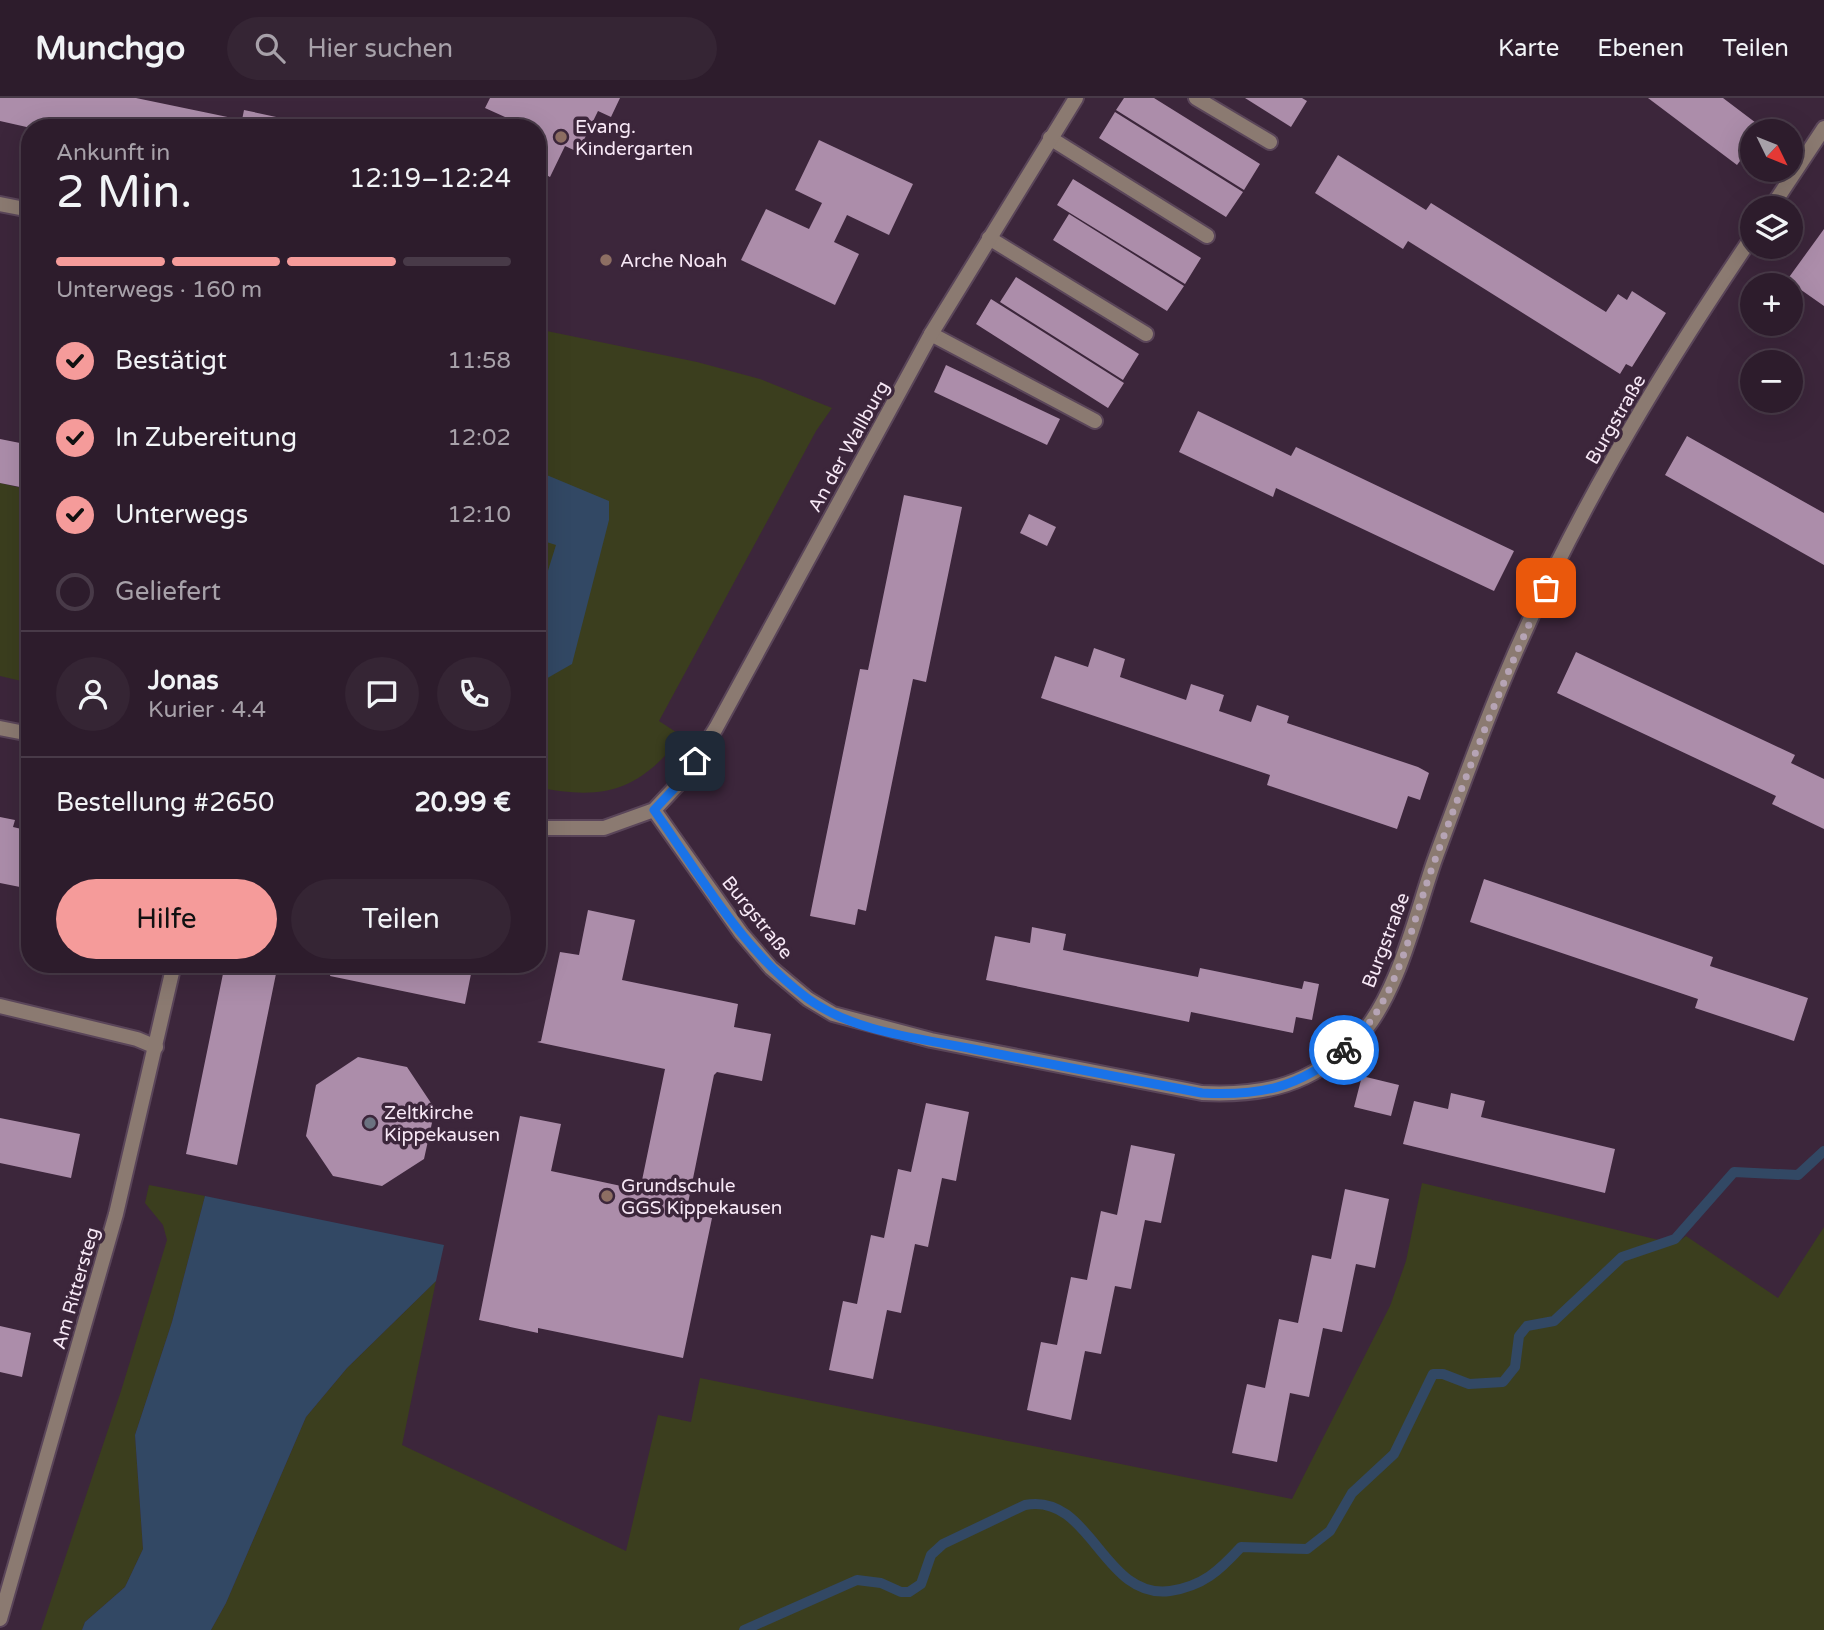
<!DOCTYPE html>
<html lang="de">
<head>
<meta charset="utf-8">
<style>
	body { margin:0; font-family:"Varela Round",sans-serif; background:#352534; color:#f1f3f6; height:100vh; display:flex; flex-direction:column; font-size:26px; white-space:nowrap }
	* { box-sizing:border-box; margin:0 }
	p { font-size:23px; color:#a7a1a9 }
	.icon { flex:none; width:38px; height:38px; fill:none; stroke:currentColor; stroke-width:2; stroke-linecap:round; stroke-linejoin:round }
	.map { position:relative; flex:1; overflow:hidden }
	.drawer { position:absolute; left:21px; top:21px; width:525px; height:854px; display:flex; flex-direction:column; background:#2d1c2c; border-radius:28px; box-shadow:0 7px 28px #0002,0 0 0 2px #483a48 }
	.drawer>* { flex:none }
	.needle { width:46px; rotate:133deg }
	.fabs { position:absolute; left:1740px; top:21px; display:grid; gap:14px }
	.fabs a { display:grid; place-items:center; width:63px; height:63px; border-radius:50%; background:#2d1c2c; box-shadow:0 7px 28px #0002,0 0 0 2px #483a48; font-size:35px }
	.pin { position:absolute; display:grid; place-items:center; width:60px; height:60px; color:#fff; margin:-30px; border-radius:14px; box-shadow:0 4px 10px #0006 }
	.courier { position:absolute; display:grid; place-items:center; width:70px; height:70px; margin:-35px; border:5px solid #1a73e8; border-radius:50%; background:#fff; color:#222; box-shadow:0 2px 9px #0007 }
	.head em { font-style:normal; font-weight:600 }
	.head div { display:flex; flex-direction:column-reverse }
	.head { display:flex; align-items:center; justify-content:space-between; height:119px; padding:0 35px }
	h1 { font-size:46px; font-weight:600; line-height:52px }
	.bar { display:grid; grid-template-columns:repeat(4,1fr); gap:10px 7px; align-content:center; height:84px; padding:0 35px }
	.bar i { height:9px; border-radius:5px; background:#483a48 }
	.bar .active { background:#f59b9a }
	.bar p { grid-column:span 4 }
	.line { display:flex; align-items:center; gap:18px; padding:0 35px; border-top:2px solid #483a48 }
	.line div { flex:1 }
	.round { display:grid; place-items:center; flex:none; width:74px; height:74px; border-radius:37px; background:#352534 }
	ol { padding:0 35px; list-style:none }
	li { display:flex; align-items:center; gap:21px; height:77px }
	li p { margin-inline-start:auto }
	li .icon { padding:7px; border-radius:50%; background:#f59b9a; color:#111; stroke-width:4 }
	li:last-child { color:#a7a1a9 }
	li i { width:38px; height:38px; border:4px solid #483a48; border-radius:50% }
	.cta { display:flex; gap:14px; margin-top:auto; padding:14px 35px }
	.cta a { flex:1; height:80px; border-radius:42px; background:#f59b9a; color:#111; font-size:28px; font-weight:600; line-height:80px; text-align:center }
	.cta a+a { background:#352534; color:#f1f3f6 }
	header { display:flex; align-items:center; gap:42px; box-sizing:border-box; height:98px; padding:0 35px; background:#2d1c2c; border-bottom:2px solid #483a48 }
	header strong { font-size:33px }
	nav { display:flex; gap:38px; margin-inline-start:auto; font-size:24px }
	.search { width:490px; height:63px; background:#352534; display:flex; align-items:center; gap:18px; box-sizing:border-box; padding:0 24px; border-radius:38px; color:#a7a1a9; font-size:26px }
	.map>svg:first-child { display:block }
</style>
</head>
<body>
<header>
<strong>Munchgo</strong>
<div class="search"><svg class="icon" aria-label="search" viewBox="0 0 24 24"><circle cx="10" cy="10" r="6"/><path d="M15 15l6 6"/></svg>Hier suchen</div>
<nav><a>Karte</a><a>Ebenen</a><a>Teilen</a></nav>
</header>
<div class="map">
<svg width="1824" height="1532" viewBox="0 0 1824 1532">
	<rect width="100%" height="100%" fill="#3c263b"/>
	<!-- green -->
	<path fill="#3b3e1e" d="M537 231 697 264 760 281 832 310 816 333 659 623 682 638C639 693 604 703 537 689Z
		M0 385 30 392V585L0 578Z
		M1422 1085 1663 1143 1677 1145 1686 1138 1778 1200 1824 1129V1532H211L226 1505 306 1319 347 1270 436 1183 402 1347 626 1453 658 1317 691 1324 700 1280 1292 1401 1390 1208 1406 1163Z
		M149 1087 205 1098 172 1224 135 1337 143 1451 125 1489 85 1524 82 1532H41L121 1293 167 1142 163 1127 145 1105Z"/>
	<!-- water -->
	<path fill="#324864" d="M537 373 609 403V422L572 566 537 586V508L556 447 537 441Z
		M205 1098 444 1147 436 1183 347 1270 306 1319 226 1505 211 1532H82L85 1524 125 1489 143 1451 135 1337 172 1224Z"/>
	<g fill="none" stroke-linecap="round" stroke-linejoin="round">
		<!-- stream -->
		<path stroke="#324864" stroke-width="10" d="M744 1532 857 1482 881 1485 901 1494H909L921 1486 931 1457 943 1446 1025 1407C1091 1394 1103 1502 1170 1493 1203 1488 1219 1473 1241 1449L1307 1451 1330 1433 1352 1395 1394 1356 1433 1276H1443L1469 1286 1503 1284 1515 1269 1519 1238 1527 1228 1554 1223 1622 1159 1675 1141 1734 1074 1798 1077 1824 1053"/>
	</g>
	<!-- building -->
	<path fill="#ac8daa" d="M0 0H136L242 22 244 12 323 29 31 30 0 23Z
		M490 0H620L611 19 598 13 578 54 565 48 550 79 537 72V30H500L505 19 485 10Z
		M1124 0H1154L1260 66 1244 92 1116 12Z
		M1245 0H1302L1307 3 1291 29Z
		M1648 0H1723L1764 31 1752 33V47L1737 67Z
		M1115 14 1243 94 1226 119 1099 40Z
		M819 42 913 86 889 137 847 117 834 144 859 156 835 207 741 162 766 111 809 131 822 105 795 92Z
		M1338 57 1426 112 1431 105 1606 214 1618 196 1627 202 1632 193 1666 215 1632 269 1626 266 1620 276 1408 143 1403 151 1315 95Z
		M1073 81 1201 160 1185 186 1057 107Z
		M1069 116 1184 188 1167 213 1053 142Z
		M1824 131V208L1787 182Z
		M1016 179 1139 256 1123 282 1000 204Z
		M991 201 1124 285 1108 310 976 226Z
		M946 267 1060 321 1047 347 934 294Z
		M1198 313 1291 358 1296 349 1514 453 1494 493 1276 390 1273 399 1179 354Z
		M1687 338 1824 415V467L1665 377Z
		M0 341 30 347V391L0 385Z
		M904 397 962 409 926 584 913 581 866 813 858 811 855 827 810 818 860 571 868 572Z
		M1029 416 1056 429 1047 448 1020 435Z
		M1094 550 1125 561 1120 579 1186 602 1191 586 1224 597 1219 613 1251 624 1257 607 1289 618 1287 625 1418 669 1429 675 1420 702 1408 698 1397 731 1267 687 1270 677 1041 600 1055 558 1088 569Z
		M1576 554 1795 657 1791 665 1824 681V731L1772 706 1776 698 1557 595Z
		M0 719 15 722 13 729 30 733V791L0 785Z
		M1484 781 1713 859 1710 868 1808 900 1794 943 1695 910 1698 901 1470 824Z
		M588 812 635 822 622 882 738 906 734 929 771 936 762 983 717 974 714 977 686 1115 712 1120 683 1260 538 1230V1235L479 1222 520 1018 561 1026 551 1073 640 1092 665 971 537 944 541 943 560 854 579 857Z
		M1032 829 1066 836 1063 852 1097 859 1198 879 1200 870 1302 891 1304 883 1319 886 1312 922 1296 919 1293 935 1191 914 1189 924 986 882 995 838 1030 845Z
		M225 866H278L237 1067 186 1056Z
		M333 866H473L465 906 330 878Z
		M358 959 407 969 435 1011 424 1061 382 1088 333 1078 306 1038 316 987Z
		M1362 978 1399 987 1391 1018 1354 1009Z
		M1451 995 1485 1003 1481 1019 1615 1051 1605 1095 1403 1046 1414 1003 1448 1011Z
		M926 1005 969 1014 956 1083 942 1080 928 1149 915 1146 901 1215 887 1212 873 1281 829 1272 843 1203 857 1206 871 1137 884 1140 898 1071 911 1074Z
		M0 1020 80 1036 71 1080 0 1065Z
		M1131 1047 1175 1056 1161 1125 1145 1122 1131 1191 1115 1188 1101 1256 1085 1253 1071 1322 1027 1312 1041 1244 1057 1247 1071 1179 1087 1182 1101 1113 1117 1117Z
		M1345 1091 1389 1101 1375 1170 1356 1166 1342 1234 1323 1230 1309 1299 1290 1295 1277 1364 1232 1355 1247 1286 1265 1290 1279 1221 1298 1225 1312 1157 1331 1161Z
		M0 1228 31 1235 22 1279 0 1274Z"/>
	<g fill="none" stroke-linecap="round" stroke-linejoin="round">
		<!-- service casing -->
		<g stroke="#5a4559" stroke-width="18">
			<path id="service" d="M1196 0 1270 44
				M1050 40 1207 138
				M989 140 1146 236
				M931 236 1095 323
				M0 908 137 941 156 949"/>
		</g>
		<!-- minor casing -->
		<g stroke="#5a4559" stroke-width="18">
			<path id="minor" d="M0 106 30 112
				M1771 110 1824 30
				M0 630 30 636
				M654 712 685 679 716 630 931 236 1076 0
				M537 730H604L654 712 741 835 771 870 808 901 833 916 931 942 1202 995C1265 998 1312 987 1358 940 1397 900 1416 816 1434 764 1455 707 1476 649 1499 593 1565 432 1655 282 1752 139
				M0 1521 116 1116 174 866"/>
		</g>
		<!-- service -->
		<use href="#service" stroke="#8b7a71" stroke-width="14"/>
		<!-- minor -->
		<use href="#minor" stroke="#8b7a71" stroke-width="14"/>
	</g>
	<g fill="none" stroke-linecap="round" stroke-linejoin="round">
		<!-- done -->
		<path stroke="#b6a4b5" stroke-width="7" stroke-dasharray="0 12.6" d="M1344 952C1399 906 1411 825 1435 762 1469 670 1504 578 1546 490"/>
		<!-- route -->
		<path stroke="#1a73e8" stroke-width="9" d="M695 663 685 679 654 712C700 777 742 852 807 900 853 934 918 940 973 951 1049 966 1125 980 1202 995 1261 998 1298 990 1344 952"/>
	</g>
	<!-- markers -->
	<g fill="#8d6e63" stroke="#3c263b" stroke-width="2.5">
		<circle cx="561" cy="39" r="7"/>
		<circle cx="606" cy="162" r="7"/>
		<circle cx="607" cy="1098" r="7"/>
	</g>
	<circle fill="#6b7280" stroke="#3c263b" stroke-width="2.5" cx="370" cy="1025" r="7"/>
	<g text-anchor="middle" stroke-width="7" stroke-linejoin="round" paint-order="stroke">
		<!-- poi labels -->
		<g font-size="19" fill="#f7e8f6" stroke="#3c263b" text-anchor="start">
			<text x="575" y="35">Evang.<tspan x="575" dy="22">Kindergarten</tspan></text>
			<text x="620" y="169">Arche Noah</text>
			<text x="384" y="1021">Zeltkirche<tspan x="384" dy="22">Kippekausen</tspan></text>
			<text x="621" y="1094">Grundschule<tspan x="621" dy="22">GGS Kippekausen</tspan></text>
		</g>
		<!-- street labels -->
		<g font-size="19" fill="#f7e8f6" stroke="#3c263b">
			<text transform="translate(1615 321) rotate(-60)" y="7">Burgstraße</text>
			<text transform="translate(848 348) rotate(-61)" y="7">An der Wallburg</text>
			<text transform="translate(758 819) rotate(51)" y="7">Burgstraße</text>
			<text transform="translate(1385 842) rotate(-69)" y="7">Burgstraße</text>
			<text transform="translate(75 1190) rotate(-74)" y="7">Am Rittersteg</text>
		</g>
	</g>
</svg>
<div class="fabs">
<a><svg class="needle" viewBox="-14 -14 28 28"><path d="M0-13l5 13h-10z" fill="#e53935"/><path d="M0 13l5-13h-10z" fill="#a7a1a9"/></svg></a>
<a><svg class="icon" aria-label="layers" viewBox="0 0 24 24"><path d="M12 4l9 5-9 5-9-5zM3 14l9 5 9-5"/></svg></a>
<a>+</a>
<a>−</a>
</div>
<div class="pin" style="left:1546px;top:490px;background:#ea580c"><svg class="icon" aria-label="bag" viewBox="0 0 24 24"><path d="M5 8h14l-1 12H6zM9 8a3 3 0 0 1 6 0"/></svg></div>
<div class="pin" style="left:695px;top:663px;background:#1f2937"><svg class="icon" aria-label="home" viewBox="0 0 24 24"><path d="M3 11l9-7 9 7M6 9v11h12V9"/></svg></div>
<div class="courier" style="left:1344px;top:952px"><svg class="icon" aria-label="bike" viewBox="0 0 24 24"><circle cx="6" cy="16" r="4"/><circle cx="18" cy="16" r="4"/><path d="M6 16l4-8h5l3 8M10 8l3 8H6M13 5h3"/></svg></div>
<section class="drawer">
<div class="head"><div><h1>2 Min.</h1><p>Ankunft in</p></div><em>12:19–12:24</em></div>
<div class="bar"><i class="active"></i><i class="active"></i><i class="active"></i><i></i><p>Unterwegs · 160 m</p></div>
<ol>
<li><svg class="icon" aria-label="check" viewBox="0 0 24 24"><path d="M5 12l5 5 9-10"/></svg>Bestätigt<p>11:58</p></li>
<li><svg class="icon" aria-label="check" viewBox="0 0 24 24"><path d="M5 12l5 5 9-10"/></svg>In Zubereitung<p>12:02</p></li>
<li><svg class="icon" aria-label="check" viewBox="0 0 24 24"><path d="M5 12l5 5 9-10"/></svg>Unterwegs<p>12:10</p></li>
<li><i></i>Geliefert</li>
</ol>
<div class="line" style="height:126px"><a class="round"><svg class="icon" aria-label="person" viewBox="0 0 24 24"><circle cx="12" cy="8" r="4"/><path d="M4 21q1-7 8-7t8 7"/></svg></a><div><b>Jonas</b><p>Kurier · 4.4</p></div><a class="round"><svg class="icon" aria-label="chat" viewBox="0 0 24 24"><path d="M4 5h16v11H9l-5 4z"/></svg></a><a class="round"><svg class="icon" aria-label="phone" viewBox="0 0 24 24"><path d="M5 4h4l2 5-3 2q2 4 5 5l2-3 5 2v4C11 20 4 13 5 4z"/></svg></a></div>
<div class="line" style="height:91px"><div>Bestellung #2650</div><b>20.99 €</b></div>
<div class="cta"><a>Hilfe</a><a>Teilen</a></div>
</section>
</div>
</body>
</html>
